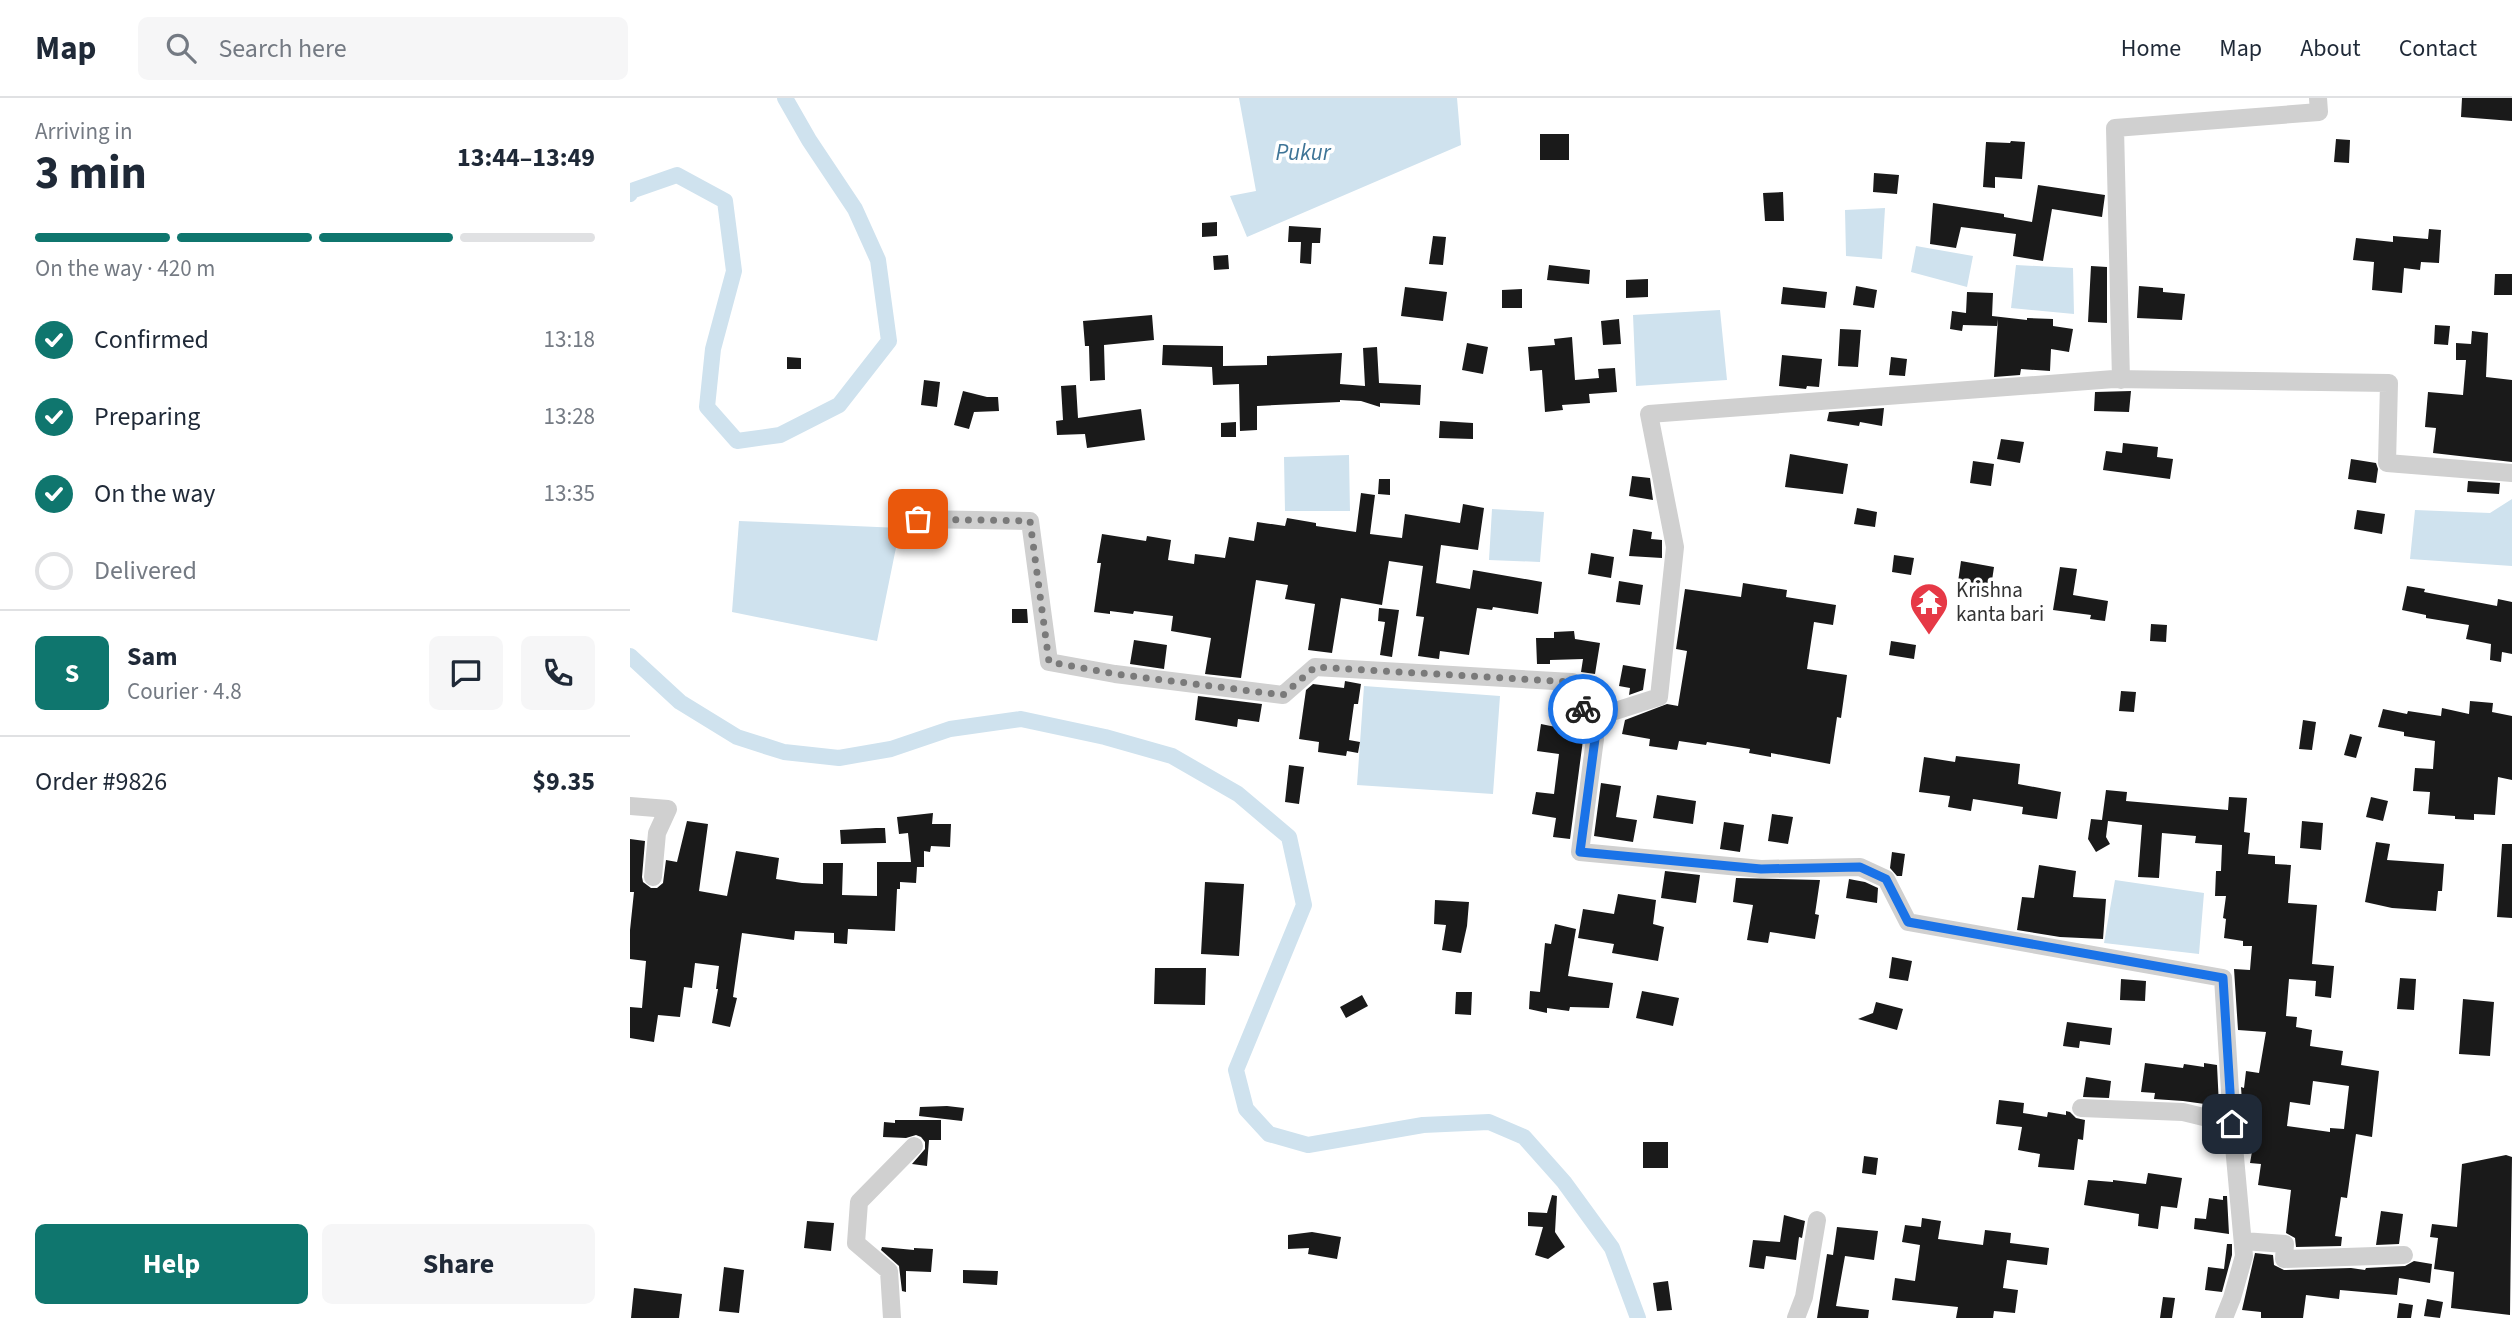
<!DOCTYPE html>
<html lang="en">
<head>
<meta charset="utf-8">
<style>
	body { margin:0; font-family:"Source Sans 3",sans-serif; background:#f6f6f7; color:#1f2937; height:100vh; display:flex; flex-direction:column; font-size:26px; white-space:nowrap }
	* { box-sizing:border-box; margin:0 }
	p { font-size:23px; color:#747a83 }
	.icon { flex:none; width:38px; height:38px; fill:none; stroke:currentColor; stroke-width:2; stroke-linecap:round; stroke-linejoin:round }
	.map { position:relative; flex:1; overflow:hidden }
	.details { display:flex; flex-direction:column; background:#fff; width:630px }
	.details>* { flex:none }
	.pin { position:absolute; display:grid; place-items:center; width:60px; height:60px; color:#fff; margin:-30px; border-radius:14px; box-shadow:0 4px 10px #0006 }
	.courier { position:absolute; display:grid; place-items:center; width:70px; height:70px; margin:-35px; border:5px solid #1a73e8; border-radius:50%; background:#fff; color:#222; box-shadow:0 2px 9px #0007 }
	.headline em { font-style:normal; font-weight:700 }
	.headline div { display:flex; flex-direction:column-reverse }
	.headline { display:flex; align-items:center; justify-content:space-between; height:119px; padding:0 35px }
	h1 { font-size:46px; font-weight:700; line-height:52px }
	.bar { display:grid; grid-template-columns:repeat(4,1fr); gap:10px 7px; align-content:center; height:84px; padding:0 35px }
	.bar i { height:9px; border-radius:5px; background:#e0e1e3 }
	.bar .selected { background:#0f766e }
	.bar p { grid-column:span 4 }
	.line { display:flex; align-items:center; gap:18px; padding:0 35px; border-top:2px solid #e0e1e3 }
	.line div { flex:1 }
	.round { display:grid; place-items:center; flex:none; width:74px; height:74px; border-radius:10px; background:#f6f6f7 }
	ol { padding:0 35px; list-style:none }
	li { display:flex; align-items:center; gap:21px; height:77px }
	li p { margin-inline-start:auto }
	li .icon { padding:7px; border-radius:50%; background:#0f766e; color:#fff; stroke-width:4 }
	li:last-child { color:#747a83 }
	li i { width:38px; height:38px; border:4px solid #e0e1e3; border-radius:50% }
	.cta { display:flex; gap:14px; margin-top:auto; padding:14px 35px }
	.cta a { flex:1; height:80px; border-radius:10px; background:#0f766e; color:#fff; font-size:28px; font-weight:700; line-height:80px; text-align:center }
	.cta a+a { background:#f6f6f7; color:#1f2937 }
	header { display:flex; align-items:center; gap:42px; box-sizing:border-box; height:98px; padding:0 35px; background:#fff; border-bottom:2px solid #e0e1e3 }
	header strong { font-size:33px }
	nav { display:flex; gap:38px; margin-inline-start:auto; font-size:24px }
	.search { width:490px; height:63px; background:#f6f6f7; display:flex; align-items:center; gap:18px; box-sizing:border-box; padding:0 24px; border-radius:10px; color:#747a83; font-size:26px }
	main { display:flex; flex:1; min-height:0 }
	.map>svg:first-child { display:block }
</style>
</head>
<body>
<header>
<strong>Map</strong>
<div class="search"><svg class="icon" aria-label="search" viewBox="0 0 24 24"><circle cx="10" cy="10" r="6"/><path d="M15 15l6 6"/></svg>Search here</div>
<nav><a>Home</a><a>Map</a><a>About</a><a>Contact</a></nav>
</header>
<main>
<section class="details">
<div class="headline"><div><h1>3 min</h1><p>Arriving in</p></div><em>13:44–13:49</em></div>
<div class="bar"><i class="selected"></i><i class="selected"></i><i class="selected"></i><i></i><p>On the way · 420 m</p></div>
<ol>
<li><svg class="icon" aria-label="check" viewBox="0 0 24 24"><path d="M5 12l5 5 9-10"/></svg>Confirmed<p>13:18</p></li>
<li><svg class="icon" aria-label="check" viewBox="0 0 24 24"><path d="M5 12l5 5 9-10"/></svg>Preparing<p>13:28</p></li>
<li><svg class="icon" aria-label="check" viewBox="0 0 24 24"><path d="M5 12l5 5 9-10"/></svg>On the way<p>13:35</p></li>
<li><i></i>Delivered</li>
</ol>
<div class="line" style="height:126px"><b class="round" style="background:#0f766e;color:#fff">S</b><div><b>Sam</b><p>Courier · 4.8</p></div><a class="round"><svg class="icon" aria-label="chat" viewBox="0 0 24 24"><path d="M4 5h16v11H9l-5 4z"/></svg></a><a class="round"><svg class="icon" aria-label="phone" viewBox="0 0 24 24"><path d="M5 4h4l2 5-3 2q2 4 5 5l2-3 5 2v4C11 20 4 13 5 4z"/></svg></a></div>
<div class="line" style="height:91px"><div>Order #9826</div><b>$9.35</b></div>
<div class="cta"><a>Help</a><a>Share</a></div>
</section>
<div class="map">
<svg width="1882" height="1220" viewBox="0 0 1882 1220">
	<rect width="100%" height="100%" fill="#fff"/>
	<!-- water -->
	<path fill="#cfe2ee" d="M609 0H827L831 47 617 139 600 98 626 93Z
		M1255 110 1252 161 1216 158 1215 112Z
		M1286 148 1343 158 1337 189 1281 174Z
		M1386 167 1443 170 1444 216 1381 210Z
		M1090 212 1097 282 1006 288 1003 217Z
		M719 357 720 413H655L654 359Z
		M1882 401V468L1780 461 1785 412 1860 415Z
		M862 411 914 414 910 464 859 462Z
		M109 423 270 430 247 543 102 514Z
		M734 588 870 598 863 696 727 687Z
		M1485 782 1574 795 1569 856 1474 845Z"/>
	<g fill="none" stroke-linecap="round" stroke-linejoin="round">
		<!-- canal -->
		<path stroke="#cfe2ee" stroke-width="16" d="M0 96 1 93 47 77 95 103 104 173 83 251 77 309 107 343 150 337 209 307 259 243 248 162 225 111 179 42 155 0
			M0 558 50 604 107 639 154 654 209 660 261 651 320 631 391 621 475 639 542 658 608 696 659 739 674 807 606 972 616 1011 639 1036 678 1047 793 1027 859 1024 894 1039 934 1084 982 1150 1008 1220"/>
	</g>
	<!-- building -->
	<path fill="#1a1a1a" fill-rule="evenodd" d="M1832 0H1882V23L1831 19Z
		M910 36H939V62H910Z
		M1706 41 1720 42 1719 65 1704 64Z
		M1381 43 1395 44 1392 81 1365 79V90L1353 89 1356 44 1380 45Z
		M1244 75 1269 77 1267 96 1243 94Z
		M1408 87 1475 97 1472 119 1422 111 1413 163 1383 158 1386 136 1331 129 1326 150 1300 146 1303 105 1374 116V119L1402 124Z
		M1153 94 1154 123H1135L1133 95Z
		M587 124V138L572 139V125Z
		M659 128 691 130 690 145H682L681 166 670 165 671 144H658Z
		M1799 131 1811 132 1809 165 1791 164 1790 172 1774 170 1772 195 1742 192 1744 164 1723 162 1726 140 1763 144V138L1798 141Z
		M803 138 816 139 813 167 799 166Z
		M598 157 599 171 584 172 583 158Z
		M919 167 960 172 959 186 917 182Z
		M1461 168 1477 169V225L1458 224Z
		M1865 176H1882V197H1864Z
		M1018 181V199L996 200V182Z
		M1226 188 1247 192 1244 210 1223 207Z
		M1509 188 1533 190V194L1555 196 1552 222 1507 220Z
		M775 189 817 194 813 223 771 218Z
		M1153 189 1197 194 1195 210 1151 206Z
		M892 191V210H872V192Z
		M1337 194 1363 195 1362 218 1397 222V220L1423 221V228L1443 231 1439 254 1421 251 1420 273 1391 271 1390 277 1364 279 1368 221 1367 228 1333 227 1332 233 1320 231 1322 213 1336 215Z
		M522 217 524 242 474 247 475 282 460 283 459 248H455L453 223Z
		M989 221 991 246 973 247 971 223Z
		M1805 227 1820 228 1818 247 1804 246Z
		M1210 231 1231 232 1228 269 1208 268Z
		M1842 233 1858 235 1856 279 1882 282V364L1803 355 1806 330 1795 329 1798 294 1833 297 1836 262H1826V245L1841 246Z
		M942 239 945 282 969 280 968 271 985 270 987 294 959 296 960 305 932 307 933 312 915 314 912 272 900 273 898 249 925 247 924 241Z
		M837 245 858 249 853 276 832 272Z
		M533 247 593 248V268L637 267V258L712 255 710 286 735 288 733 250 747 249 749 285 791 287 790 307 750 305V309L731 303 710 302V304L627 308V332L610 333 609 286 583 287 582 269 532 267Z
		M1152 257 1192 261 1189 289 1177 288 1176 291 1149 288Z
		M157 259 171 260V271H157Z
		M1261 259 1277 261 1275 278 1259 277Z
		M294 282 310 284 307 309 291 307Z
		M446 287 448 320 511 311 515 342 457 350 455 336 427 337 426 323 433 322 431 288Z
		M333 293 357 299H368L369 313 344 314 339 331 324 327Z
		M1501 293 1499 314 1464 313 1465 294Z
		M1254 310 1252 328 1230 324 1229 328 1197 323 1199 314Z
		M810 323 843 325V341L809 340Z
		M606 324V339H591V325Z
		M1371 341 1394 344 1390 365 1367 361Z
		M1493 345 1528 349 1527 359 1543 361 1540 381 1473 372 1476 353 1492 355Z
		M1160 356 1218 366 1213 396 1155 389Z
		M1721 361 1746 365 1748 371 1746 385 1718 381Z
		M1343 363 1364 366 1361 388 1340 385Z
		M1002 378 1020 380 1023 402 999 398Z
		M749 381H760V397L748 396Z
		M1838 383 1870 385 1869 396 1837 394Z
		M731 395 745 397 740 436 772 440 775 416 830 425 833 406 854 410 848 452 811 447 806 485 840 491 843 472 912 484 908 516 863 509 862 512 847 510 839 557 810 553 809 561 788 558 794 519 786 518 793 468 759 463 752 507 711 500 702 555 678 552 685 506 655 501 658 487 626 482 611 580 575 576 581 540 541 533 543 518 504 513 503 516 480 513V516L464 514 471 465H467L472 436 516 443 517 438 541 442 538 462 564 466 565 456 595 460 599 439 624 443 627 424 655 428 657 420 686 425V428L726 434Z
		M1227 410 1247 414 1245 429 1224 426Z
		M1727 412 1755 416 1752 436 1724 431Z
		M1003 431 1022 434 1021 441 1032 442V460L999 458Z
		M961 455 984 459 981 480 958 476Z
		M1264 457 1284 460 1281 477 1262 474Z
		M1331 463 1364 469 1360 496 1327 491Z
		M1430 469 1447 471 1443 497 1478 503 1475 523 1460 521 1461 517 1423 512Z
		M989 483 1013 487 1010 507 986 504Z
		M1113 485 1157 492 1156 499 1206 507 1203 527 1184 524 1177 571 1217 577 1211 620 1207 619 1200 666 1141 655V659L1119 655 1120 651 1077 644 1076 647 1049 643 1047 652 1019 648 1020 641 992 636 995 622 1037 606 1048 608 1057 553 1046 551 1055 491 1111 499Z
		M1777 488 1795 491 1794 494 1867 508 1868 501 1882 504V556L1872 554 1871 564 1860 562 1861 546 1836 541 1839 527 1796 520V517L1772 512Z
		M749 510 769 512 762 559 750 557 755 524 748 523Z
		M382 511H397L398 525H382Z
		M1521 526 1537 527 1536 544 1520 543Z
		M944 533 945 541 970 545 965 576 951 574 953 561 920 562V566H907L906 540H924V534Z
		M504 542 537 547 534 571 500 566Z
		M1261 543 1286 547 1284 561 1259 557Z
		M993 567 1016 571 1013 592 999 597 1000 590 989 588Z
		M715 583 731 586 728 606H724L719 642 730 644 728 655 717 653 716 658 688 654 689 644 669 641 676 592 683 586 714 590Z
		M1491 593 1506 594 1504 614 1489 613Z
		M568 598 632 606 629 624 608 621 607 629 565 622Z
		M1840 603 1863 605 1862 614 1882 618V682L1868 679 1865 717 1844 716V722L1825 721V718L1798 716 1800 694 1783 693 1785 670 1803 671 1805 643 1774 638V634L1748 629 1753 611 1777 616 1778 613 1811 618 1812 610 1839 616Z
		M1673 622 1686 624 1682 652 1669 651Z
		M911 626 950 634 953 642 940 741 923 739 926 720 902 716 906 694 924 696 929 656 907 653Z
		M1720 636 1732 639 1726 660 1714 657Z
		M1326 658 1390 666 1388 686 1431 694 1427 721 1392 716 1393 709 1343 701 1341 713 1318 709 1320 698 1289 694 1294 659 1325 664Z
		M659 667 674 669 669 706 655 704Z
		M971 685 991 688 986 719 1007 722 1003 744 964 738Z
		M1476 692 1497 694 1496 703 1598 712 1599 699 1617 700 1614 734 1620 735 1618 756 1645 758V766L1661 767 1658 805 1687 807 1682 866 1704 868 1701 900 1685 898 1686 883 1659 881 1656 918 1667 919 1666 929 1682 932 1680 948 1713 953 1711 967 1749 973 1742 1039 1726 1036 1717 1100 1711 1099 1705 1138 1712 1139 1711 1148 1666 1149 1665 1140 1656 1135 1661 1092 1628 1087 1631 1066 1620 1065 1623 1048 1615 1047 1614 1032 1619 1005 1612 1004 1611 989 1614 990 1616 973 1629 975 1636 934 1608 932 1604 871 1620 872 1622 848H1613V843L1594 840 1596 821 1593 820 1596 798H1585L1586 773H1591L1592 747 1565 745 1566 738 1532 735 1529 780 1508 779 1512 727 1478 723 1476 739 1480 746 1466 754 1458 741 1461 721 1472 722ZM1683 983 1719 988 1714 1031 1700 1030V1034L1657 1028 1660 1004 1680 1007Z
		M1027 697 1066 703 1063 726 1023 720Z
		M1741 699 1758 703 1753 723 1736 719Z
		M303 715 302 726H321L320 749 301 748 300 754 294 753V769H287L286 785 270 784V791H267L265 833 218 831 217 846 204 845V835L165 833 164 842 112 835 103 899 107 900 100 929 82 925 88 891H86L89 868 65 865 62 890 54 889 50 919 28 917 24 944 0 940V909L12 910 16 863 0 861V832L4 794H0V741L15 743 12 779 13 784 21 790H27L33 785 36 762 47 764 57 723 78 726 69 793 97 798 106 753 149 760 146 781 172 785 193 786V765H213L212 797 247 798V764H281L278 735 269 736 267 719Z
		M1142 716 1163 719 1158 746 1138 743Z
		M1672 723 1693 725 1691 752 1670 750Z
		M1094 724 1114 727 1110 754 1090 751Z
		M246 730H255L256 745 211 746 210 732Z
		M1746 744 1760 746 1757 762 1814 766 1812 793H1808L1806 813 1762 810 1735 804Z
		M1872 746H1882V820L1867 819Z
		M1262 754 1275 756 1272 778H1267L1260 770Z
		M1409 767 1446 773 1443 799 1476 801 1473 841 1430 839 1387 832 1392 799 1404 800Z
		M1035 773 1070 777 1066 805 1031 800Z
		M1106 780 1190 782 1185 816 1189 817 1185 841 1140 834 1138 845 1117 842 1123 807 1103 804Z
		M1219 781 1235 784 1248 790 1247 805 1216 800Z
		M575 784 614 786 609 858 571 856Z
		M988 796 1026 802 1023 826 1034 829 1028 863 982 855 984 846 948 840 953 811 984 816Z
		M805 802 839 804 837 828 831 855 812 852 816 827 804 826Z
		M925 826 946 831 938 878 983 885 979 910 940 909 939 913 917 910V915L899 911 900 893 910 894 915 845 921 846Z
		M1262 859 1282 863 1278 883 1259 880Z
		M525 870H576L575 907 524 906Z
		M1770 880 1786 881 1784 912 1767 911Z
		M1491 881 1516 883 1515 903 1490 902Z
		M1012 893 1049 900 1043 928 1006 920Z
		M826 894H842L841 917 825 916Z
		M732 897 738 908 716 920 710 909Z
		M1833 901 1864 904 1860 958 1829 956Z
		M1246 904 1273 911 1267 932 1228 921 1243 915Z
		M1437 924 1482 930 1480 947 1450 943 1449 950 1433 948Z
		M1515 965 1553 970 1554 966 1574 969V965L1587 967 1589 1008 1553 1003 1524 1001 1525 995 1511 994Z
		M1456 979 1481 983 1479 1000 1453 999Z
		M1369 1002 1394 1005 1393 1015 1417 1019 1418 1014 1436 1017V1013L1440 1014 1446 1020 1455 1022 1453 1042 1448 1041 1444 1072 1408 1069 1410 1056 1388 1052 1392 1029 1366 1026Z
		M317 1008 334 1010 332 1023 289 1018 290 1009Z
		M265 1022H311V1042H299L297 1068 282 1066 295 1051V1044L291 1039 286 1037 276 1040 253 1039 254 1024 265 1025Z
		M1013 1044H1038V1070H1013Z
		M1876 1057 1882 1059 1880 1217 1821 1210 1824 1174 1804 1171 1808 1140 1800 1139 1802 1126 1827 1129 1832 1066Z
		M1234 1058 1248 1060 1246 1077 1232 1075Z
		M1518 1075 1552 1080 1547 1110 1531 1108 1528 1131 1508 1128 1509 1116 1454 1107 1458 1082 1483 1084V1082L1516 1086Z
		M922 1097 927 1098 925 1134 935 1149 918 1161 905 1157 913 1129 898 1128V1114L917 1115Z
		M1593 1098H1597L1599 1136 1564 1131 1565 1120 1576 1121 1579 1100 1593 1102Z
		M1751 1113 1773 1116 1769 1146 1746 1147Z
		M1154 1117 1175 1123 1172 1140 1169 1139 1166 1162 1136 1158 1134 1171 1119 1169 1123 1142 1150 1144Z
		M1292 1120 1311 1123 1308 1141 1353 1147 1355 1132 1381 1135 1380 1145 1419 1150 1417 1167 1377 1162 1373 1190 1388 1192 1385 1215 1364 1213 1363 1220H1326L1328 1209 1262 1202 1265 1180 1285 1183 1290 1147 1272 1144 1275 1127 1291 1129Z
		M177 1123 204 1125 201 1153 174 1150Z
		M1207 1129 1248 1133 1244 1162 1215 1158 1206 1208 1239 1212 1238 1220H1187L1197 1156 1203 1157Z
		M682 1134 711 1139 707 1161 678 1156 679 1150 658 1151V1137Z
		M1597 1146H1602V1157L1592 1194 1575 1192 1578 1169 1594 1171Z
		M252 1149 284 1152V1150L303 1151 301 1174 276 1173V1194L272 1193 269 1168 251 1152Z
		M1625 1155 1643 1157 1644 1167 1654 1172 1721 1170 1735 1172 1736 1170 1775 1168 1784 1163 1802 1166 1800 1185 1769 1180 1767 1197 1710 1192 1709 1201 1676 1197 1673 1220H1631V1214L1612 1212Z
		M94 1169 114 1172 109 1215 89 1213Z
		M333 1172 368 1173 367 1187 333 1185Z
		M1038 1183 1042 1212 1027 1213 1023 1185Z
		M4 1190 52 1196 49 1220H1Z
		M1533 1199 1545 1200 1542 1220H1530Z
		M1797 1201 1813 1204 1810 1220 1794 1218Z
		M1769 1205 1783 1207 1781 1220H1767Z"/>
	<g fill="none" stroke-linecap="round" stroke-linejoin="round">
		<!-- minor -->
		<path stroke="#d0d0d0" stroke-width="18" d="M1491 282 1485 30 1689 14 1688 0
			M288 421 400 423 419 564 485 576 653 597 685 569 942 584 965 641 950 754 1131 771 1230 769 1256 781 1278 824 1593 880 1602 1026 1614 1158 1602 1200 1594 1220
			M957 622 1029 599 1045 449 1019 316 1484 281 1759 285 1757 365 1882 375
			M0 708 38 711 27 735 23 779
			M1451 1010 1553 1014 1602 1026
			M1613 1143 1655 1146 1654 1161 1774 1157
			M262 1220 259 1173 226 1145 229 1104 284 1048
			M1166 1220 1174 1199 1187 1122"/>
	</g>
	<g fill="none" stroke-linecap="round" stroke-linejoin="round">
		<!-- done -->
		<path stroke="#7a7a7a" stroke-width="7" stroke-dasharray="0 12.6" d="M288 421 400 423 419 564 485 576 653 597 685 569 942 584 953 611"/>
		<!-- route -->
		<path stroke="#1a73e8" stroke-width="9" d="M953 611 965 641 950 754 1131 771 1230 769 1256 781 1278 824 1593 880 1602 1026"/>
	</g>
	<!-- icons -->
	<defs>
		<g id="temple-pin" transform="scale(2.0125)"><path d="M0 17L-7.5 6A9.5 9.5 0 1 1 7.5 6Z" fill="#e63946" stroke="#fff"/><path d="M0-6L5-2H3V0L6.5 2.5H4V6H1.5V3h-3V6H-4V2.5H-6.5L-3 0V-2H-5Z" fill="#fff"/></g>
	</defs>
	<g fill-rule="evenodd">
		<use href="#temple-pin" x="1299" y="504"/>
	</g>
	<g text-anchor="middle" stroke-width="7" stroke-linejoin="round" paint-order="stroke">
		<!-- poi labels -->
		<g font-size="21" fill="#333" stroke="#fff" text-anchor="start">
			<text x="1326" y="499">Krishna<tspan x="1326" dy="24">kanta bari</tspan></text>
		</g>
		<!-- water labels -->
		<g font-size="23" font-style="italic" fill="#3f7597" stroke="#fff">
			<text x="673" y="62">Pukur</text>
		</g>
	</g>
</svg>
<div class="pin" style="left:288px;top:421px;background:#ea580c"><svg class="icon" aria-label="bag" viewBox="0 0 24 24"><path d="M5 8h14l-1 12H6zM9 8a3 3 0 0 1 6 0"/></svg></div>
<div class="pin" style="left:1602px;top:1026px;background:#1f2937"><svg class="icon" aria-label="home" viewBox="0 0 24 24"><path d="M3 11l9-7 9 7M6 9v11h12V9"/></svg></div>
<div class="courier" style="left:953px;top:611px"><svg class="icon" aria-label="bike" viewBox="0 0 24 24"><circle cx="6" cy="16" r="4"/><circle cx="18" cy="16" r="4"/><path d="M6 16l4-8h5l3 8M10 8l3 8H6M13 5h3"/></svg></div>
</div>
</main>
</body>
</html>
